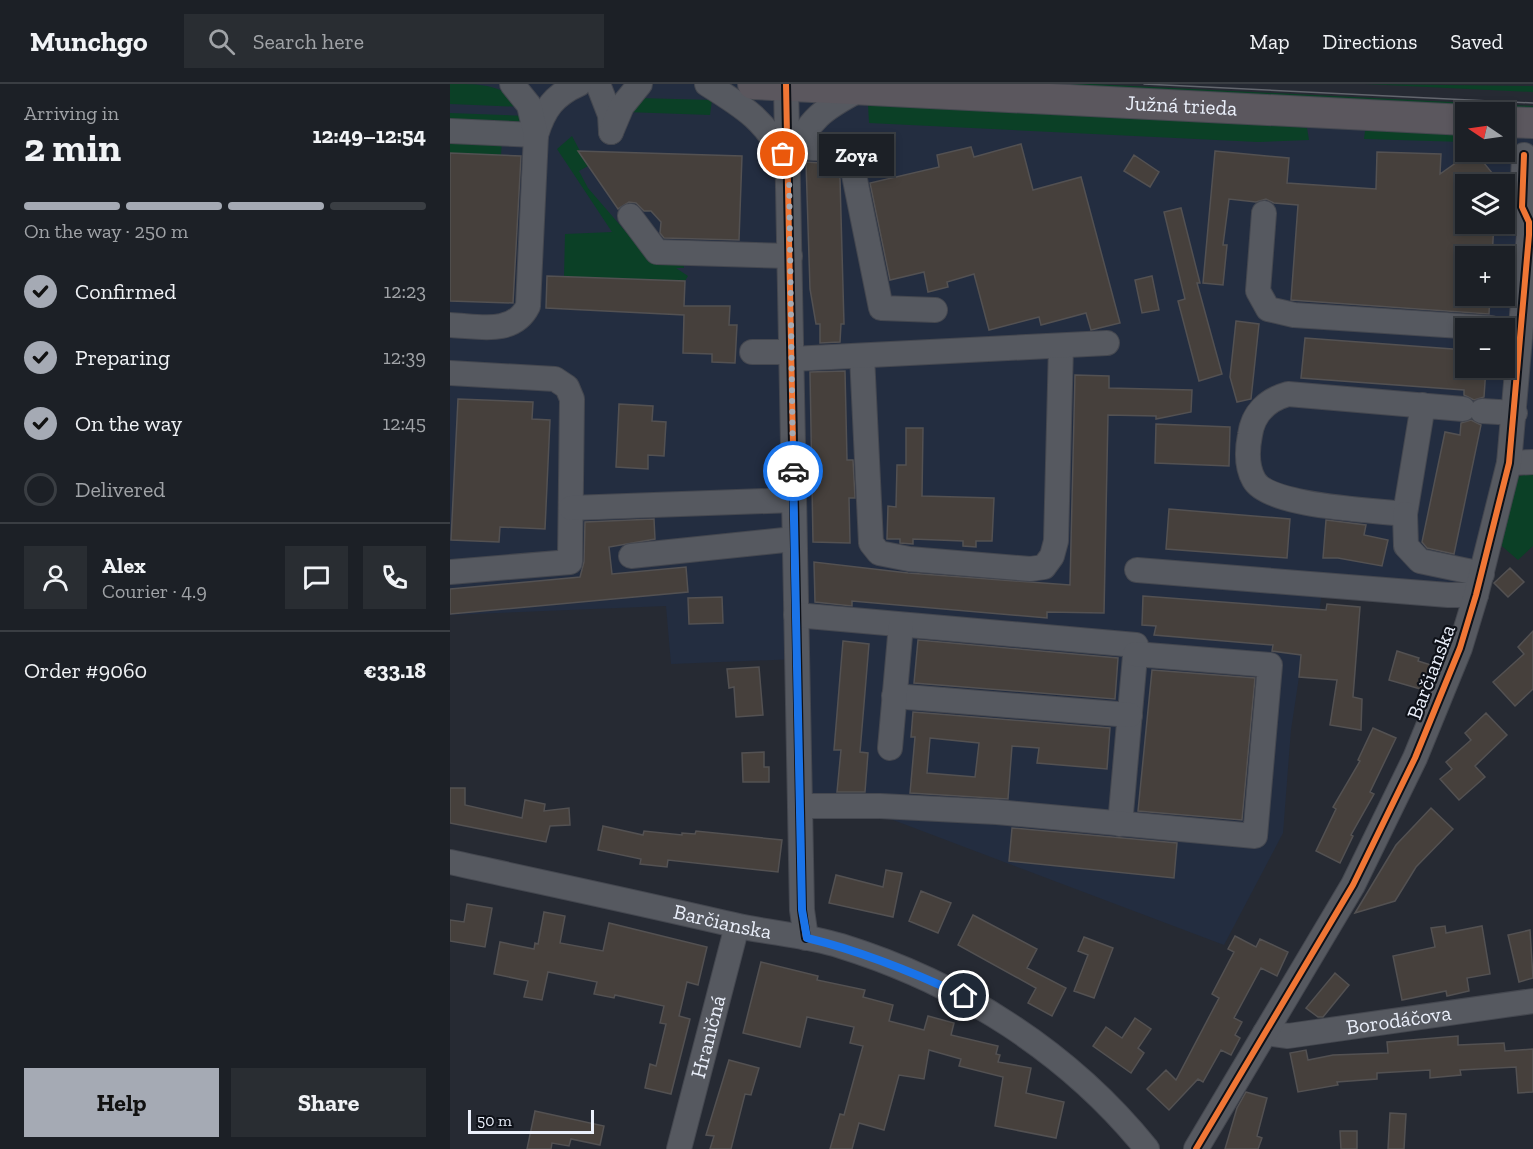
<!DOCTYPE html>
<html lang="en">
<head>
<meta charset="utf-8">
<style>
	body { margin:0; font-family:"Zilla Slab",serif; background:#292d32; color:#f1f3f6; height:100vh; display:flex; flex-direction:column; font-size:22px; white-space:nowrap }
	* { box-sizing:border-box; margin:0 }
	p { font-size:20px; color:#a0a3a7 }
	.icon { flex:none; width:33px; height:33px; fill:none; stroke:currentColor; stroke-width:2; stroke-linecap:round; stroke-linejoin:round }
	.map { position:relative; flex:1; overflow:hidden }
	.side { display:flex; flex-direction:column; background:#1c2026; width:450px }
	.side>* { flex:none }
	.needle { width:39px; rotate:283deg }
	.controls { position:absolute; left:1005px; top:18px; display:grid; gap:12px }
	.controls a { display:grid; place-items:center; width:60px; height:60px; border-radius:0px; background:#1c2026; box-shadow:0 3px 9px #0003,0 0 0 2px #3a3e43; font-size:30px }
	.scale { position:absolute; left:18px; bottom:15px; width:126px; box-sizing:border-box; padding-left:6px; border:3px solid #eaeffa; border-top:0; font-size:16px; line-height:21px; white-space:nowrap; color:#eaeffa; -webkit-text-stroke:4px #0e1118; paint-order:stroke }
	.pin { position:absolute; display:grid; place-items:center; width:51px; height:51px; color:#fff; margin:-26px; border:3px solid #fff; border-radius:50%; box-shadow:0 2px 6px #0007 }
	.courier { position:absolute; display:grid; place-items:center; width:60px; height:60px; margin:-30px; border:4px solid #1a73e8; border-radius:50%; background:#fff; color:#222; box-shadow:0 2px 8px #0007 }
	.bubble { position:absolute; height:42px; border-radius:0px; background:#1c2026; box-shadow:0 3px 9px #0003,0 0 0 2px #3a3e43; font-size:20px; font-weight:700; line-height:42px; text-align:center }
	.overview em { font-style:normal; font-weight:700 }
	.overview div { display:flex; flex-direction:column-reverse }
	.overview { display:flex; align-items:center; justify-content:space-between; height:102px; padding:0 24px }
	h1 { font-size:39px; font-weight:700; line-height:45px }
	.bar { display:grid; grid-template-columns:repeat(4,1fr); gap:9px 6px; align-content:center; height:72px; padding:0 24px }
	.bar i { height:8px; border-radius:4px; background:#3a3e43 }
	.bar .current { background:#a5aab4 }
	.bar p { grid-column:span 4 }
	.line { display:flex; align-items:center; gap:15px; padding:0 24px; border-top:2px solid #3a3e43 }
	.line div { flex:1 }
	.round { display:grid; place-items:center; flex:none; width:63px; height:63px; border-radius:0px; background:#292d32 }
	ol { padding:0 24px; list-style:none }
	li { display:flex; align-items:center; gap:18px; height:66px }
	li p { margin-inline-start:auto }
	li .icon { padding:6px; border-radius:50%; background:#a5aab4; color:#111; stroke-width:4 }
	li:last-child { color:#a0a3a7 }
	li i { width:33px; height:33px; border:3px solid #3a3e43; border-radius:50% }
	.button { display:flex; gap:12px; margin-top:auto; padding:12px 24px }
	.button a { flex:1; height:69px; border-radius:0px; background:#a5aab4; color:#111; font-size:24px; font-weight:700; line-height:69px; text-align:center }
	.button a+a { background:#292d32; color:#f1f3f6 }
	header { display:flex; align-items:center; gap:36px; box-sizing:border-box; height:84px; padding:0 30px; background:#1c2026; border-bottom:2px solid #3a3e43 }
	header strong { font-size:28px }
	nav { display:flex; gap:33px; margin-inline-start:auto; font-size:21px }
	.search { width:420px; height:54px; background:#292d32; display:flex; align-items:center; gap:15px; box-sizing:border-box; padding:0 21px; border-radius:0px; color:#a0a3a7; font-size:22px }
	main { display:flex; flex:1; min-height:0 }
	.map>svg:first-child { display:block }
</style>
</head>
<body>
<header>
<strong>Munchgo</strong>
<div class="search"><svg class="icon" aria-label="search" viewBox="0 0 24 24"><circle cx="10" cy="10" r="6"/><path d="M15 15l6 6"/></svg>Search here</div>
<nav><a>Map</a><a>Directions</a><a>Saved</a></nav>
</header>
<main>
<section class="side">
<div class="overview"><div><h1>2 min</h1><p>Arriving in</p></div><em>12:49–12:54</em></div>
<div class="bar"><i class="current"></i><i class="current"></i><i class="current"></i><i></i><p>On the way · 250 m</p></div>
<ol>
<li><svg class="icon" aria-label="check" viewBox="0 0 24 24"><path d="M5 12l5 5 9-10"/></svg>Confirmed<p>12:23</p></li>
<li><svg class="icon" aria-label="check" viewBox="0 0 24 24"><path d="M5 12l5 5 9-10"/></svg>Preparing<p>12:39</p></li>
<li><svg class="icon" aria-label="check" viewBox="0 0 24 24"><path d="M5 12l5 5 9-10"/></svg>On the way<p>12:45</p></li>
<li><i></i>Delivered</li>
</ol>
<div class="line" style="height:108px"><a class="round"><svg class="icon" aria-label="person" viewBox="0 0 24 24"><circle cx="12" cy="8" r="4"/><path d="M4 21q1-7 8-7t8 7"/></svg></a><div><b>Alex</b><p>Courier · 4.9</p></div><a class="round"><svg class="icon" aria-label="chat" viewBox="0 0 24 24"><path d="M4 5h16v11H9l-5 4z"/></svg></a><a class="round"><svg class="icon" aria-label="phone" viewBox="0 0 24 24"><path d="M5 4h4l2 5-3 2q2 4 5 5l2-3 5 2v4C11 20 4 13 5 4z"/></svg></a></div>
<div class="line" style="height:78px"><div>Order #9060</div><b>€33.18</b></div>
<div class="button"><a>Help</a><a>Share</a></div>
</section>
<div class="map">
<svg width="1083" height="1065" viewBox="0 0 1083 1065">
	<rect width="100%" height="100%" fill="#262a33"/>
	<!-- built -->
	<path fill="#232d40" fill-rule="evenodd" d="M0 0H303L1015 36 1016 68H1054L1055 38 1083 39V378L1059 380 1026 511 873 501 862 578 849 593 841 646 833 749 774 861 422 728 351 722 347 575 221 580 216 522 0 531ZM1016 100H1054V140H1016ZM1016 172H1054V212H1016ZM1016 244H1054V284H1016Z"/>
	<!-- green -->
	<path fill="#0b4026" d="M0 0C34 0 50 0 75 23L0 20Z
		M506 0H643L1083 22V29Z
		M915 0 1083 2V8Z
		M188 14 262 16 260 31 176 28Z
		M418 20 824 40 857 44 859 56 808 58 419 39Z
		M0 29 76 32V41L0 42Z
		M938 45 1015 49V58L914 55 915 47Z
		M122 52 138 82 129 87 138 104 201 177 233 178 234 184H226L238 192 235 197 114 193 115 150 162 148 107 65Z
		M0 53 52 56 51 71 0 69Z
		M1083 388V462L1068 476 1047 458 1067 393Z"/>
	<!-- building -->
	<path fill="#46403c" stroke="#535152" stroke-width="1.5" fill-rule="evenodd" d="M571 60 583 106 631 93 670 239 641 246 636 229 591 241 589 233 539 246 524 190 497 198 498 203 478 208 474 188 440 196 420 99 489 83 487 71 521 63 524 73Z
		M128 67 292 72 289 156 214 154 210 149 211 138 201 127H194L186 119 179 118 168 125Z
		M765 67 839 74 837 99 926 105 927 68 991 70 990 90 1010 76 1024 75 1034 79 1043 90 1045 100H1016V140H1044L1042 172H1016V212H1040L1039 230 841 216 848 121 824 119 816 115 806 118 779 115 773 161H777L773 201 753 199Z
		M0 69 71 72 63 219 0 217Z
		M684 71 709 88 700 103 674 87Z
		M356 78 387 80 390 95 394 240H391L390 258 370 259V240H366L360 205Z
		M731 124 750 199H747L772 290 749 297 728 217 735 215 714 128Z
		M97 192 235 197 234 222H280L279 241H287L285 279 262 278V270L233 269 234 231 96 224Z
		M702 192 709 226 692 229 685 196Z
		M786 237 809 240 801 315 787 318 780 293Z
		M855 254 1016 266V284H1036L1034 313 1024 316 1014 311V306L851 294Z
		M395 287 397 376H403L405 414H399L400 459 363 458 360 288Z
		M625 291 659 292V304L742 306 741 328 706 335V332L658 331 654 529 597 528V534L402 517V522L365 518 364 478 458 489 620 501Z
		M8 315 83 318 82 335 100 336 95 445 50 443 49 458 1 456Z
		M169 320 203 322 202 337 216 338 214 372 198 371V385L166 383Z
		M1021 336 1031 341 1004 470 977 464 972 458 995 348 1010 351 1011 339Z
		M706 340 780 343 779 382 705 379Z
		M456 344H473L472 412 544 414 542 457H526V463L513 462V457L463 455V460L450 459V455H437L438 422 446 423 447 381H456Z
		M719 425 840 435 837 474 716 465Z
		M204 435 205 455 159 463 162 490 236 483 238 508 0 530V505L130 493 134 478 135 438Z
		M876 436 916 441 914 451 938 456 932 482 888 474H873Z
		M1060 484 1074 498 1058 513 1044 499Z
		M693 512 876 526 877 520 910 523 903 613 912 615 911 646 880 641 887 596 849 593 851 571 822 567 823 561 704 551 706 542 692 541Z
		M272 513 273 539 239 540 238 514Z
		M1083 547V605L1065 622 1043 598 1074 570 1068 563Z
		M468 556 668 574 665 615 464 599Z
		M393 557 419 560 410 668 418 669 415 708H387L391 666H384Z
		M947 567 969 574 968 577 981 581 974 606 939 596Z
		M309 583 313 631 286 633 284 603 279 604 277 585Z
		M702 586 805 594 792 736 688 727Z
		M463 628 660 644 657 685 587 679 589 664 562 662 558 715 460 709 465 653H461ZM480 654 529 659 525 693 477 689Z
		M1036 629 1057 651 1025 682 1035 693 1009 716 990 695 1002 685 996 678 1021 656 1015 649Z
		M923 644 946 654 920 708 924 710 901 751 903 752 890 779 866 767 886 725 883 723 910 677 908 676Z
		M314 668V683H319V698H293L292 669Z
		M0 704H15V721L72 734 75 716 95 720 94 727 119 724 120 741 100 742 96 758 0 739Z
		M981 724 1003 745 966 783 945 817 905 829 946 761Z
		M153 742 193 751 194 747 232 751V749L245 750 246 747 332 756 328 788 218 776 217 783 190 780 191 775 148 766Z
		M562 744 727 759 724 794 559 777Z
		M436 786 452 789 443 833 379 819 386 791 433 803Z
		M471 807 501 819 488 849 459 837Z
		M17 820 42 824 35 863 0 857V836L14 838Z
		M94 828 115 832 110 859 153 867 159 839 257 863 248 901 237 898 229 932 240 935 221 1010 195 1004 200 980 206 982 216 940 210 939 214 922 165 911 164 914 144 910 147 898 98 888 92 916 74 913 78 897 44 890 50 858 84 865 85 859 88 860Z
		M523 831 587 865 577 884 616 904 602 932 578 919 586 904 508 861Z
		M995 842 996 849 1032 842 1040 890 1017 894 1019 907 997 912 996 907 952 916 943 872 985 863 981 844Z
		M1080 846 1083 894 1069 898 1058 851Z
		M785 852 806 863 810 855 838 868 827 892 811 884 784 934 792 938 785 951 790 954 781 971 771 966 753 998 748 995 719 1026 697 1005 716 986 726 996 769 914 762 910 784 868 778 865Z
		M634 853 663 864 644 914 624 907 638 871 628 867Z
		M311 878 368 892 367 896 415 906 413 913 443 921 439 937 474 946 478 932 504 939 501 951 548 962 546 970 550 971 548 978 581 984 576 1009 614 1018 606 1054 545 1042 553 993 509 982 511 975 479 966 474 995 449 991 434 1046 409 1039 402 1065H380L390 1030 394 1031 413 962 400 959 404 943 357 933 350 963 293 949Z
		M885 889 899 901 873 933H868L856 924Z
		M685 934 701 945 688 964 694 969 681 989 643 962 656 943 672 954Z
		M1008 952V961L1054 959 1055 967 1083 965V1008L1068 1009 1066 983 1010 986 1011 991 980 994V986L927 989V995L887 998 888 1001 848 1008 840 969 856 966 858 976 883 971 938 969 937 958Z
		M279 976 309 984 301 1011 295 1010 281 1065H260L264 1052 256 1051Z
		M796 1008 817 1014 807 1052 812 1054 808 1065H775L787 1024Z
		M85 1027 154 1042 150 1061 121 1055 119 1062 102 1059 101 1065H77Z
		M940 1029 956 1030 954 1065H938Z
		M890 1047H907V1065H891Z"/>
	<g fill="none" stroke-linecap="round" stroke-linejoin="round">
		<!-- minor casing -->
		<g stroke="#44474f" stroke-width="26">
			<g id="minor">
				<path d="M148 0 160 31 161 48"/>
				<path d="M257 0C294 23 317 37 336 78"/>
				<path d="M336 0 352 826 356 854"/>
				<path d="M0 47 86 51"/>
				<path d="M161 48 172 22 190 0"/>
				<path d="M86 51C94 25 104 11 129 0"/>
				<path d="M346 63 399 66 431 224 485 226"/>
				<path d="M342 75C357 35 375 24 411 5"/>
				<path d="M814 129 808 207 818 225 844 231 1041 244"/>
				<path d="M180 132 207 168 340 172"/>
				<path d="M0 241C28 242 63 252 78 222L86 51 79 21 62 0"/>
				<path d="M302 268H342"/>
				<path d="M412 272 421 459 429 469 459 475 580 485 594 483 602 472 606 457 611 262"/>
				<path d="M342 275 657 259"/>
				<path d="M0 289 105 295 117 303 122 315 120 478 0 488"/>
				<path d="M973 321 955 430C924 426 819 423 804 396 796 382 797 366 800 351 803 329 817 316 838 310L1013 325"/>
				<path d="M1032 327 1065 329"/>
				<path d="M1059 379 1083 378"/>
				<path d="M121 424 344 416"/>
				<path d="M955 430 956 462 970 477 1032 490"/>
				<path d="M181 472 344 455"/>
				<path d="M687 486 998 511H1026"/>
				<path d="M346 531 686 561 670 740"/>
				<path d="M444 612 680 631"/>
				<path d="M440 664 451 541"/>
				<path d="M351 722H430L547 728 805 752 820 581 685 570"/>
				<path id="s1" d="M0 778C95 799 190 819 284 841 319 849 356 851 391 862 510 899 619 968 697 1065"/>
				<path id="s2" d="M815 949 838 952 1083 917"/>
				<path id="s3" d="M229 1065 287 842"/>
				<path d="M746 1065 903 801 965 674 1010 564 1026 511 1059 379 1079 151V138L1072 123 1074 71"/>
			</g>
		</g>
		<!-- major casing -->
		<g stroke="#44474f" stroke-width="32">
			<g id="major">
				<path id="s4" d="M303 0 1016 36"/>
				<path d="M1054 38 1083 39"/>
			</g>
		</g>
		<!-- minor -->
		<use href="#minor" stroke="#565960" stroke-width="24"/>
		<!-- major -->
		<use href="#major" stroke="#5b575e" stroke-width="30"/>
		<!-- tram -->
		<path stroke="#63666e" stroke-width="1.5" d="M694 0 1083 19"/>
		<!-- cycleway casing -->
		<g stroke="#0e1118" stroke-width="10">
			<path id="cycleway" d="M336 0 352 826 356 854
				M746 1065 903 801 965 674 1010 564 1026 511 1059 379 1079 151V138L1072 123 1074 71"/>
		</g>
		<!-- cycleway -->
		<use href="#cycleway" stroke="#f07635" stroke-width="6"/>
	</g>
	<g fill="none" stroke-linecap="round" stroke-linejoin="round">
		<!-- done -->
		<path stroke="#a5aab4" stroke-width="6" stroke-dasharray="0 10.8" d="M333 70 339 82 343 387"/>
		<!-- route -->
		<path stroke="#1a73e8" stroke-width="8" d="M343 387 352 826 357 854C411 867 463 888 514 912"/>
	</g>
	<g text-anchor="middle" stroke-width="4.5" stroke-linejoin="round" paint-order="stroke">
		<!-- street labels -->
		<g font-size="21" fill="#eaeffa" stroke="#0e1118">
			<text dy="7" stroke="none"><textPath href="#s4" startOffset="429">Južná trieda</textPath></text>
			<text transform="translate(981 588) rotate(-69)" y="7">Barčianska</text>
			<text dy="7" stroke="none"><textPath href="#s1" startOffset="279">Barčianska</textPath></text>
			<text dy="7" stroke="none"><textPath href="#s2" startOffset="135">Borodáčova</textPath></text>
			<text dy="7" stroke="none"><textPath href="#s3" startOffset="116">Hraničná</textPath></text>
		</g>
	</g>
</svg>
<div class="controls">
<a><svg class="needle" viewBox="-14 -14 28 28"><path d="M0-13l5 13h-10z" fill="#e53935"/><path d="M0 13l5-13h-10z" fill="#a0a3a7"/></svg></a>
<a><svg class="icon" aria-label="layers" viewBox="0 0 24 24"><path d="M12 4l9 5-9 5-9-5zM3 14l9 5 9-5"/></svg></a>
<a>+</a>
<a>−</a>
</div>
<div class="scale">50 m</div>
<div class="pin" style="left:333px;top:70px;background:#ea580c"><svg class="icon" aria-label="bag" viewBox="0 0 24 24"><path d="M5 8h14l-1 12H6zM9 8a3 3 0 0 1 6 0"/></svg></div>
<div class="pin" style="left:514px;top:912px;background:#1f2937"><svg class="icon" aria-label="home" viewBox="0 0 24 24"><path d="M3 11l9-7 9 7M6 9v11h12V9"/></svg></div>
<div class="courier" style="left:343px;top:387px"><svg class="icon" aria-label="car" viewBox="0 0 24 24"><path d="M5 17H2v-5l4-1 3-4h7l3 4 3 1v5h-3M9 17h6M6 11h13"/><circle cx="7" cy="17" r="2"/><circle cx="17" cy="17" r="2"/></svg></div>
<div class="bubble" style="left:369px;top:50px;width:75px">Zoya</div>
</div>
</main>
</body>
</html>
